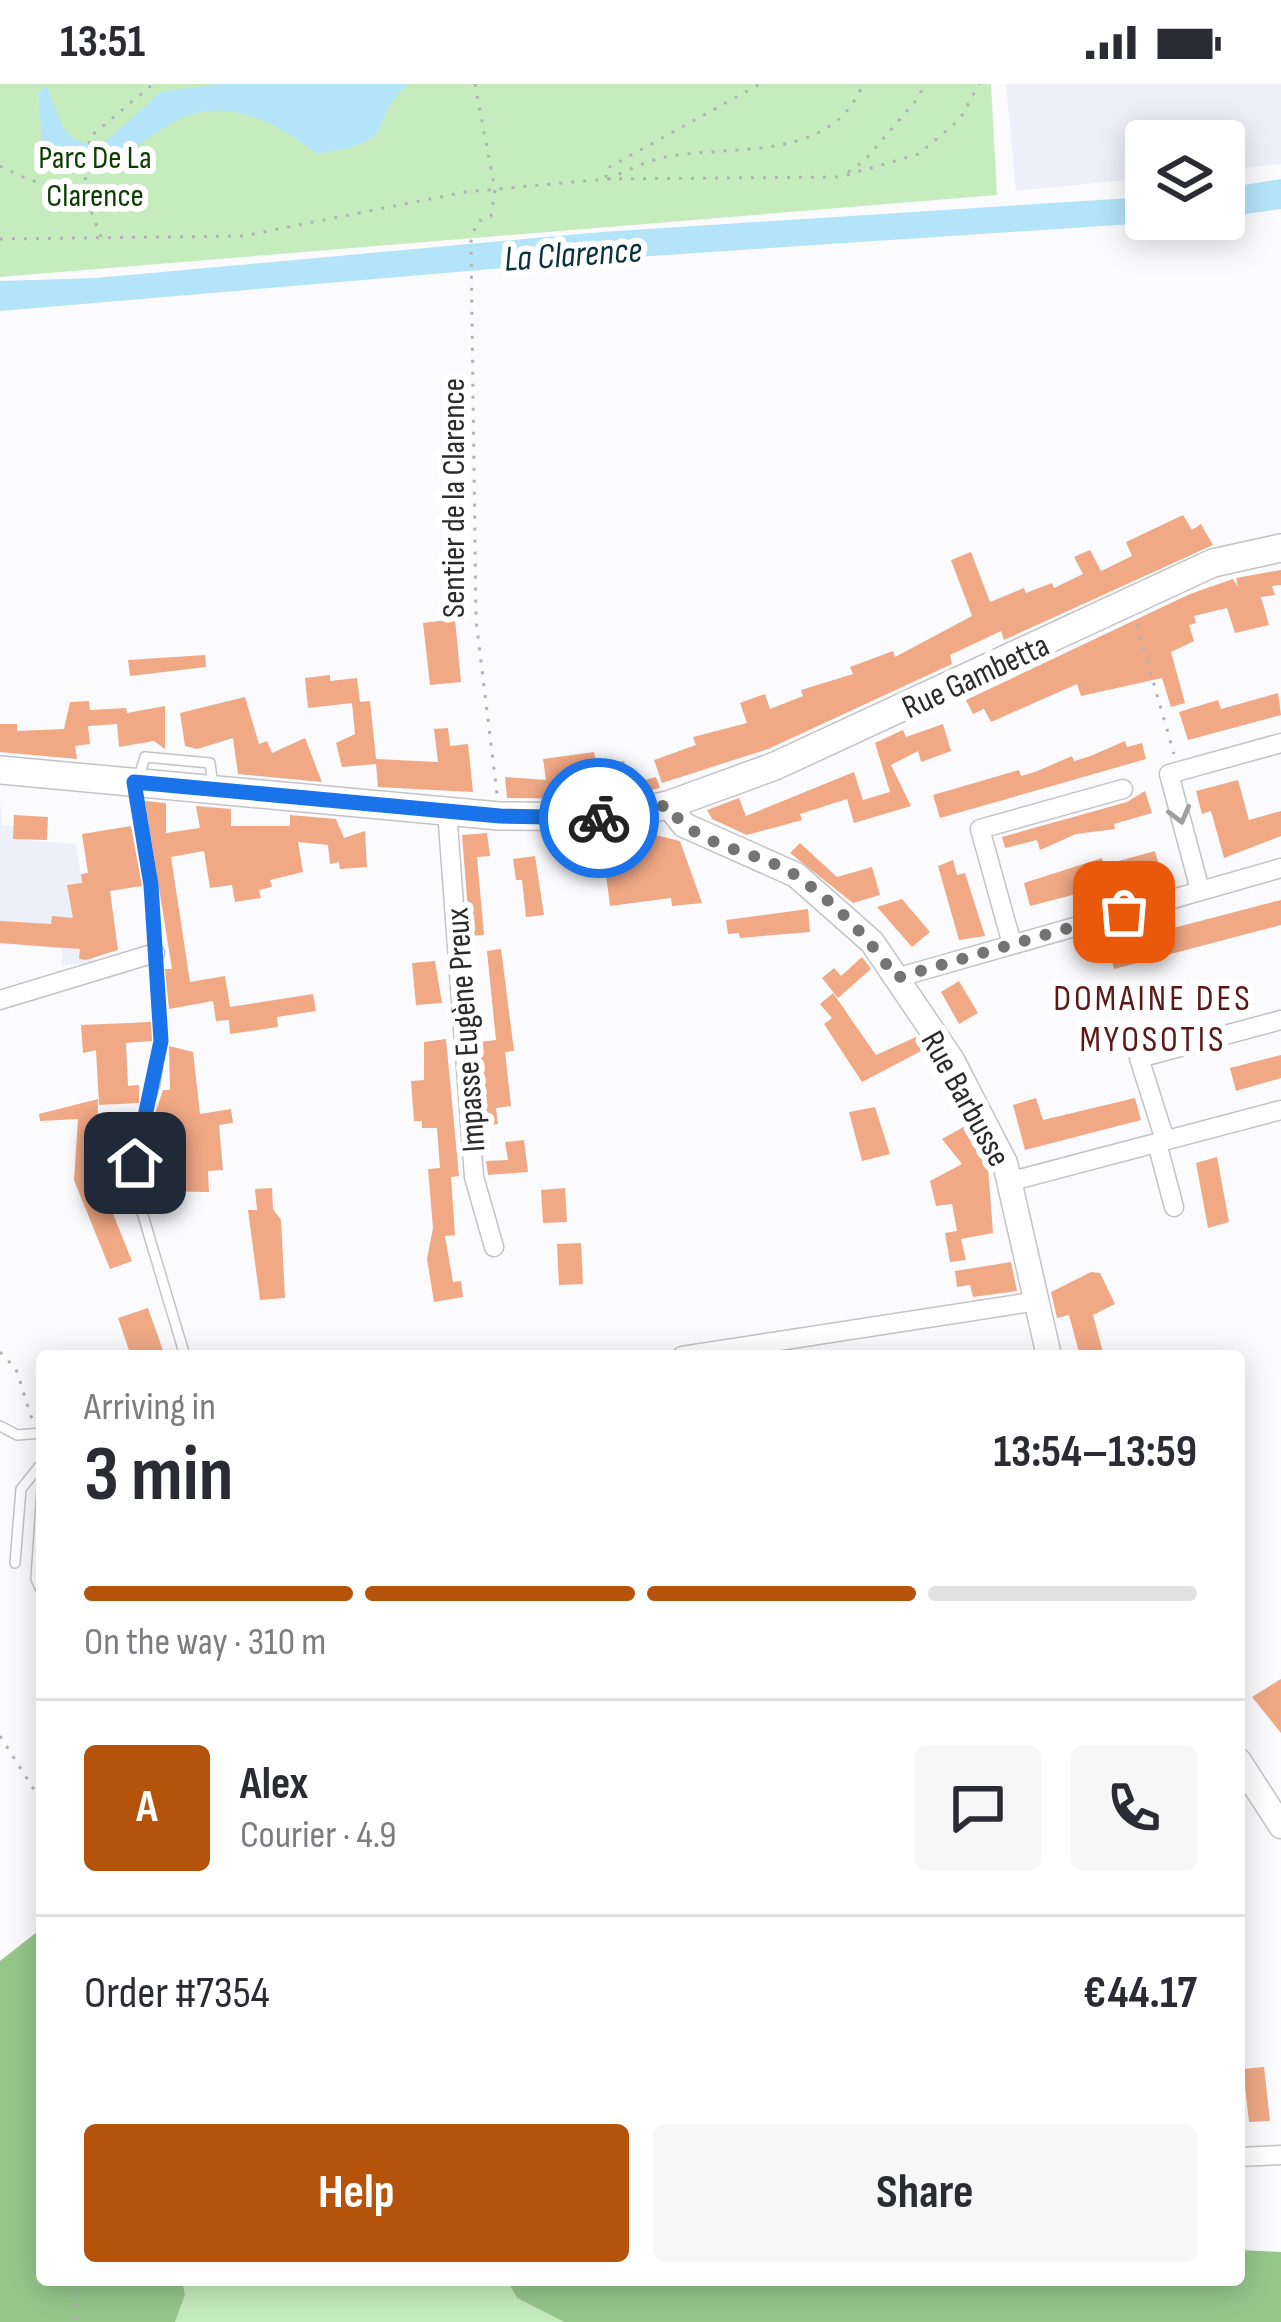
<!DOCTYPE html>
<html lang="en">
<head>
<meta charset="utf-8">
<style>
	body { margin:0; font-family:"Sofia Sans Condensed",sans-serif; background:#f7f7f7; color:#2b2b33; height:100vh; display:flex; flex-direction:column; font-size:45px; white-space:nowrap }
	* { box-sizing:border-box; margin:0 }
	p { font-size:39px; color:#7c7c81 }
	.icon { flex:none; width:66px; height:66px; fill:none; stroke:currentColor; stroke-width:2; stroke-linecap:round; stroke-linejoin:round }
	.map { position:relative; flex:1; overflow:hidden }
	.sheet { position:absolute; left:36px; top:1266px; width:1209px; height:936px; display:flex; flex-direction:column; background:#fff; border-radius:12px; box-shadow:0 6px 30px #0003 }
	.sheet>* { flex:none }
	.fabs { position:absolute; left:1125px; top:36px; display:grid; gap:24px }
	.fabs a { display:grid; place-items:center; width:120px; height:120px; border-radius:12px; background:#fff; box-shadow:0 6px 30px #0003; font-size:60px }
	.pin { position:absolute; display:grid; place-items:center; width:102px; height:102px; color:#fff; margin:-51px; border-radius:24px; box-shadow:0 6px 18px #0006 }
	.courier { position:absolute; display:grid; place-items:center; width:120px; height:120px; margin:-60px; border:9px solid #1a73e8; border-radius:50%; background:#fff; color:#222; box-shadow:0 3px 15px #0007 }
	.headline em { font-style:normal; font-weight:700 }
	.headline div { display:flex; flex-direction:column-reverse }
	.headline { display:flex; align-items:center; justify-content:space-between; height:204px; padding:0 48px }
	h1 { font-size:78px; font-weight:700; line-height:90px }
	.bar { display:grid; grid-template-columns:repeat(4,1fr); gap:18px 12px; align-content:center; height:144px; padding:0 48px }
	.bar i { height:15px; border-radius:9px; background:#e1e1e2 }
	.bar .current { background:#b45309 }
	.bar p { grid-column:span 4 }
	.line { display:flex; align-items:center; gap:30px; padding:0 48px; border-top:3px solid #e1e1e2 }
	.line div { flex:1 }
	.round { display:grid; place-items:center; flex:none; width:126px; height:126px; border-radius:12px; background:#f7f7f7 }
	.action { display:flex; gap:24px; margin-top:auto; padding:24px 48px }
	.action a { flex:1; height:138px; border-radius:12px; background:#b45309; color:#fff; font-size:48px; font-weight:700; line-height:138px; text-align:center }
	.action a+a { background:#f7f7f7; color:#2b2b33 }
	.status { display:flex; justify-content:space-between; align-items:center; height:84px; padding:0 60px; background:#fff; direction:ltr }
	.status svg { height:33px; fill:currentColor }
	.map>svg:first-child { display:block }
</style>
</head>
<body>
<div class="status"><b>13:51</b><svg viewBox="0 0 49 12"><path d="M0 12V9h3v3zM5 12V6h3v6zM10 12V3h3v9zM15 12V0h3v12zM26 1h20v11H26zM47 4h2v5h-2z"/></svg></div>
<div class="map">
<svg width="1281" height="2238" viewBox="0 0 1281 2238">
	<rect width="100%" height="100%" fill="#fbfbfe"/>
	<!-- built -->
	<path fill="#edeff9" d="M1006 0H1281V80L1224 86V57H1146V94L1016 107Z
		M0 715 2 741 14 742V755L76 760 94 878 62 882V865L0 860Z"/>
	<!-- green -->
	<path fill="#c6ecbe" d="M0 0H991L997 111 0 193Z
		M182 2196H507L517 2214 564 2238H175L185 2211Z"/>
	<!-- forest -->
	<path fill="#95c78b" d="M42 1844V2196H182L185 2211 175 2238H0V1877Z
		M1239 2166 1281 2168V2238H564L517 2214 507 2196H1239Z"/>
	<!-- water -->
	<path fill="#b3e4fa" d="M218 0H409C362 39 408 56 317 70 274 37 222 8 168 41 145 55 128 71 103 82L43 64 38 10 46 2C61 33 59 61 102 61L161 8Z
		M1281 95V125L1224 133V104Z
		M1146 113V135H1207L621 174 0 227V197L96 194 602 148Z"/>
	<!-- building -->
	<path fill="#f0a885" d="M1183 431 1192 446 1201 440 1213 461 1004 556 1001 547 950 571 952 580 768 665 662 699 654 676 696 661 693 653 747 639 740 619 765 610 770 625 803 612 801 606 853 590 850 583 893 567 895 573 972 532 951 476 971 468 990 518 1024 504 1026 509 1052 499 1054 504 1083 490 1074 473 1090 466 1101 487 1132 472 1126 458Z
		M1281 486V501L1272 502 1275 511 1261 513 1269 541 1235 549 1227 524 1194 532 1196 539 1189 541 1194 557 1171 568 1185 619 1171 623 1162 594 1081 612 1077 600 991 638 984 625 973 630 966 616 1190 510 1233 495 1238 503 1236 494Z
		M455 535 461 598 430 601 423 539Z
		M205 571 206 583 130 592 128 576Z
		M330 591V597L357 594 360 618 370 617 376 675 438 678 434 645 448 644 450 662 468 660 473 708 378 703 376 680 342 683 336 659 355 650 352 619 308 624 305 594Z
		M1278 609 1281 631 1188 656 1179 628 1218 616 1221 625Z
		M245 613 259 660 267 657 272 669 305 654 322 698 238 690 233 654 197 665 185 662 180 629Z
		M89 617 90 626 126 624 127 629 165 622V665L154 657 119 663 117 640 88 642 90 660 75 662 77 675 0 668V640H17V647L64 645 70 618Z
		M943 640 951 667 921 678 918 667 891 681 911 722 854 739 847 715 800 730 802 736 747 751 712 735 707 726 739 714 746 732 854 688 863 716 890 708 875 659 903 646 906 653Z
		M1125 657 1127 663 1142 659 1146 675 940 734 933 711 1019 686 1021 692 1035 688 1072 672 1074 677 1088 673Z
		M594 668 597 680 624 677 630 700 656 693 660 704 609 715 507 714 505 693 546 696 543 675Z
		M1238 696 1249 736 1281 727V752L1224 774 1211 727 1202 730 1196 707Z
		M1145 707 1152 729 1114 740 1115 745 1076 750 1040 766 1037 756 1005 764 1002 753 1127 718Z
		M145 717 166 719V749L200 744 196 722 231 725V742H290V731L336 735 344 754 365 747 367 783 340 785 339 778 330 780 328 761 298 758 303 788 270 796 272 803 259 806 261 814 235 818 232 801 210 804 204 767 171 773 190 898 225 892 230 923 313 910 316 927 277 933 278 943 230 950 229 936 216 937 213 917 169 925 165 885H172Z
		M14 731 48 733 47 756 13 755Z
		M131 742 142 802 110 807 118 866 86 876 79 875 80 865 0 859V837L51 840 52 832 73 834 67 801 82 799 81 790 88 789 82 750Z
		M639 747 680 757 702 819 672 822 671 814 610 822 605 782 586 784 584 764Z
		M487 749 490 772 477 773 484 851 470 852 462 751Z
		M800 759 837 793 872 783 880 811 853 819 790 769Z
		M1155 767 1161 788 1030 822 1024 799 1102 774 1104 781Z
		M535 772 544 831 526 833 522 796H516L513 775Z
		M953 776 957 791 965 789 985 852 959 856 938 782Z
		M902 815 930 848 912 863 877 823Z
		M1281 816V841L1114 885 1108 861Z
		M808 825 810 848 740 854 739 849 728 850 726 836Z
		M501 865 514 967 505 968 511 1022 496 1024 498 1040 484 1042 479 958 496 956 487 867Z
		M862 873 871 885 838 914 822 894 834 884 841 892Z
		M435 877 442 919 416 921 412 879Z
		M959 897 978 929 959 940 941 908Z
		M833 909 876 971 916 953 925 965 862 998 824 940 832 934 820 920Z
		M151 938 152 957 126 959 128 1002 139 1001V1019L99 1021 96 966 83 969 81 941Z
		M446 955 459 1092 451 1093 455 1151 445 1152 453 1198 461 1197 463 1213 434 1218 427 1175 433 1144 428 1085 440 1084 437 1044H422V1037H414L411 997 424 996V958Z
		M169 962 193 968 200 1030 231 1025 233 1039 219 1041 223 1086 208 1087 209 1108 145 1107 147 1052 163 1006H170Z
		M1281 971V994L1236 1007 1230 984Z
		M1036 1014 1043 1036 1135 1014 1141 1036 1025 1066 1013 1021Z
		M98 1015 97 1090 132 1177 110 1185 74 1096 78 1035 40 1037 39 1030Z
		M875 1023 890 1070 862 1077 849 1028Z
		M967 1041 988 1083 993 1149 961 1155 966 1176 950 1178 945 1149 957 1147 952 1120 936 1122 930 1097 962 1080 942 1055Z
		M524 1056 528 1088 488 1091 486 1077 508 1076 505 1058Z
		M1217 1073 1229 1138 1208 1144 1196 1079Z
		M272 1104 273 1125 281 1136 285 1214 260 1216 248 1126H257L255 1105Z
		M565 1104 567 1138 543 1139 541 1106Z
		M581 1159 583 1200 559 1201 557 1160Z
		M1011 1178 1017 1207 973 1213 970 1201 957 1203 955 1187Z
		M1091 1188 1100 1189 1115 1220 1093 1231 1104 1272H1080L1069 1231 1057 1234 1051 1208Z
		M148 1224 165 1272H131L118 1234Z
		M1281 1595V1649L1252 1613Z
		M1264 1983 1270 2037 1249 2038 1243 1985Z"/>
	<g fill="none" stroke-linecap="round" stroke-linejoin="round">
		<!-- service casing -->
		<g stroke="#c3c3c6" stroke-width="12">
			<path id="service" d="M185 1272 136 1108 138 1050 155 1000 161 957 151 801 134 708 145 673 210 679 213 702
				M0 1342 17 1351 42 1349
				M42 1405 36 1495 42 1508
				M15 1479 21 1405 42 1379"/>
		</g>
		<!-- minor casing -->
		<g stroke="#c3c3c6" stroke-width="21">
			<path id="minor" d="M447 726 474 1093 494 1163
				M1200 806 1169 690 1281 659
				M1012 860 980 745 1123 705
				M896 894 1281 784
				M0 916 155 869
				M1165 1056 1139 974 1281 936
				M1157 1059 1174 1123
				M1012 1097 1281 1026
				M682 1272 1038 1217
				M1239 2073 1281 2071"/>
		</g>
		<!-- tertiary casing -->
		<g stroke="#c3c3c6" stroke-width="27">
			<path id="tertiary" d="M668 721 684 741 796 791 872 858 952 976 1005 1079 1049 1272
				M1239 1677 1281 1742"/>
		</g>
		<!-- secondary casing -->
		<g stroke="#c3c3c6" stroke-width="30">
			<path id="secondary" d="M0 686 499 732 611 733 668 721 775 682 1213 479 1281 464"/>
		</g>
		<!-- path -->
		<path stroke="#b2b2b4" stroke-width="3" stroke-dasharray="3 9" stroke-linecap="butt" d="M475 0 495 106 491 132 477 138 471 157 476 536 497 710
			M0 82 29 96 83 108
			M848 88 864 77 919 13 924 0
			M606 94V85L760 0
			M608 95C625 88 643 78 661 74 730 59 830 81 863 0
			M101 153 84 108 90 53 153 0
			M0 155 243 152 465 108 606 95 840 93 919 70 960 35 979 0
			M1137 541 1174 670
			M0 1268 16 1285 32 1335
			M0 1652 42 1718
			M74 2196 76 2238"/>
		<!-- service -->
		<use href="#service" stroke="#fff" stroke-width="9"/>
		<!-- minor -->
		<use href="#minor" stroke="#fff" stroke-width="18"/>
		<!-- tertiary -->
		<use href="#tertiary" stroke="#fff" stroke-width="24"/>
		<!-- secondary -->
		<use href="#secondary" stroke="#fff" stroke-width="27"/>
	</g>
	<!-- one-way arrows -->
	<defs><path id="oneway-chevron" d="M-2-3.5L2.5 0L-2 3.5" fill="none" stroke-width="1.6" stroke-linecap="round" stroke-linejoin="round" transform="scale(3)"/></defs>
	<use stroke="#a0a0a0" href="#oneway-chevron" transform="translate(1180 731) rotate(75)"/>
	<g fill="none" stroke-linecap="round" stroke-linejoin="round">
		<!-- done -->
		<path stroke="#747476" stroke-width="12" stroke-dasharray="0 21.6" d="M599 734 668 721C693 765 759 765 798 793 836 820 870 855 896 894L1124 828"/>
		<!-- route -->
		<path stroke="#1a73e8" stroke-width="15" d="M135 1079 161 957 151 801 134 698 500 732 599 734"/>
	</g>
	<g text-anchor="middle" stroke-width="12" stroke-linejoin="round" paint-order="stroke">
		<!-- park labels -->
		<g font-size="33" fill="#0c3e00" stroke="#fff">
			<text x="95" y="84">Parc De La<tspan x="95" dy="38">Clarence</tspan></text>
		</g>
		<!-- street labels -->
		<g font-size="33" fill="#2b2b2c" stroke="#fff">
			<text transform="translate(452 414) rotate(-90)" y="12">Sentier de la Clarence</text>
			<text transform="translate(975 591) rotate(-25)" y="12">Rue Gambetta</text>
			<text transform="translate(464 946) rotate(-94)" y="12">Impasse Eugène Preux</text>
			<text transform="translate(967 1014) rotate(61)" y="12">Rue Barbusse</text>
		</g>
		<!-- water labels -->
		<g font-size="36" font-style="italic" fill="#083241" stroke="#fff">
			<text transform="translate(573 169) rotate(-4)" y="13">La Clarence</text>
		</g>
		<!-- neighbourhood labels -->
		<g font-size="36" letter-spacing="3" fill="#5c1818" stroke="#fff">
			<text x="1153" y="926">DOMAINE DES<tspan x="1153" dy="41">MYOSOTIS</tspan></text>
		</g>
	</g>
</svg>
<div class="fabs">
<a><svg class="icon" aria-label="layers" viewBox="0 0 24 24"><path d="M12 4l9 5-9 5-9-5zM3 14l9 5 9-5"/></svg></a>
</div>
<div class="pin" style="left:1124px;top:828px;background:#ea580c"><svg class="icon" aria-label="bag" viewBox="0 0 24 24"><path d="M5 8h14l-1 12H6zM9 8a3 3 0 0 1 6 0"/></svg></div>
<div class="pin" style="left:135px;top:1079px;background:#1f2937"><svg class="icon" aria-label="home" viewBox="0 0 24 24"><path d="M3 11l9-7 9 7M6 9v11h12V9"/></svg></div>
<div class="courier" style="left:599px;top:734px"><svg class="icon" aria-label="bike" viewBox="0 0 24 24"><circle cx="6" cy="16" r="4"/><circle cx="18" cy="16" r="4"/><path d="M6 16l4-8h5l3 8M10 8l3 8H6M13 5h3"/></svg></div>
<section class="sheet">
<div class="headline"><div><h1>3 min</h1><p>Arriving in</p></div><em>13:54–13:59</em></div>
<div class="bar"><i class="current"></i><i class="current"></i><i class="current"></i><i></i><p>On the way · 310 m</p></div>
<div class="line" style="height:216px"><b class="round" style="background:#b45309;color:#fff">A</b><div><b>Alex</b><p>Courier · 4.9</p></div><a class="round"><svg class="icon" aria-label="chat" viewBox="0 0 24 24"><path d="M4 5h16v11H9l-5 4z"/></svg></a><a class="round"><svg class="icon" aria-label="phone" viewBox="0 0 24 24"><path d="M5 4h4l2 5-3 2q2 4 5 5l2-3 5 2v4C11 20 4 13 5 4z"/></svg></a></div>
<div class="line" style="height:156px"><div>Order #7354</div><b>€44.17</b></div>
<div class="action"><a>Help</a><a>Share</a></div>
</section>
</div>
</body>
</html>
